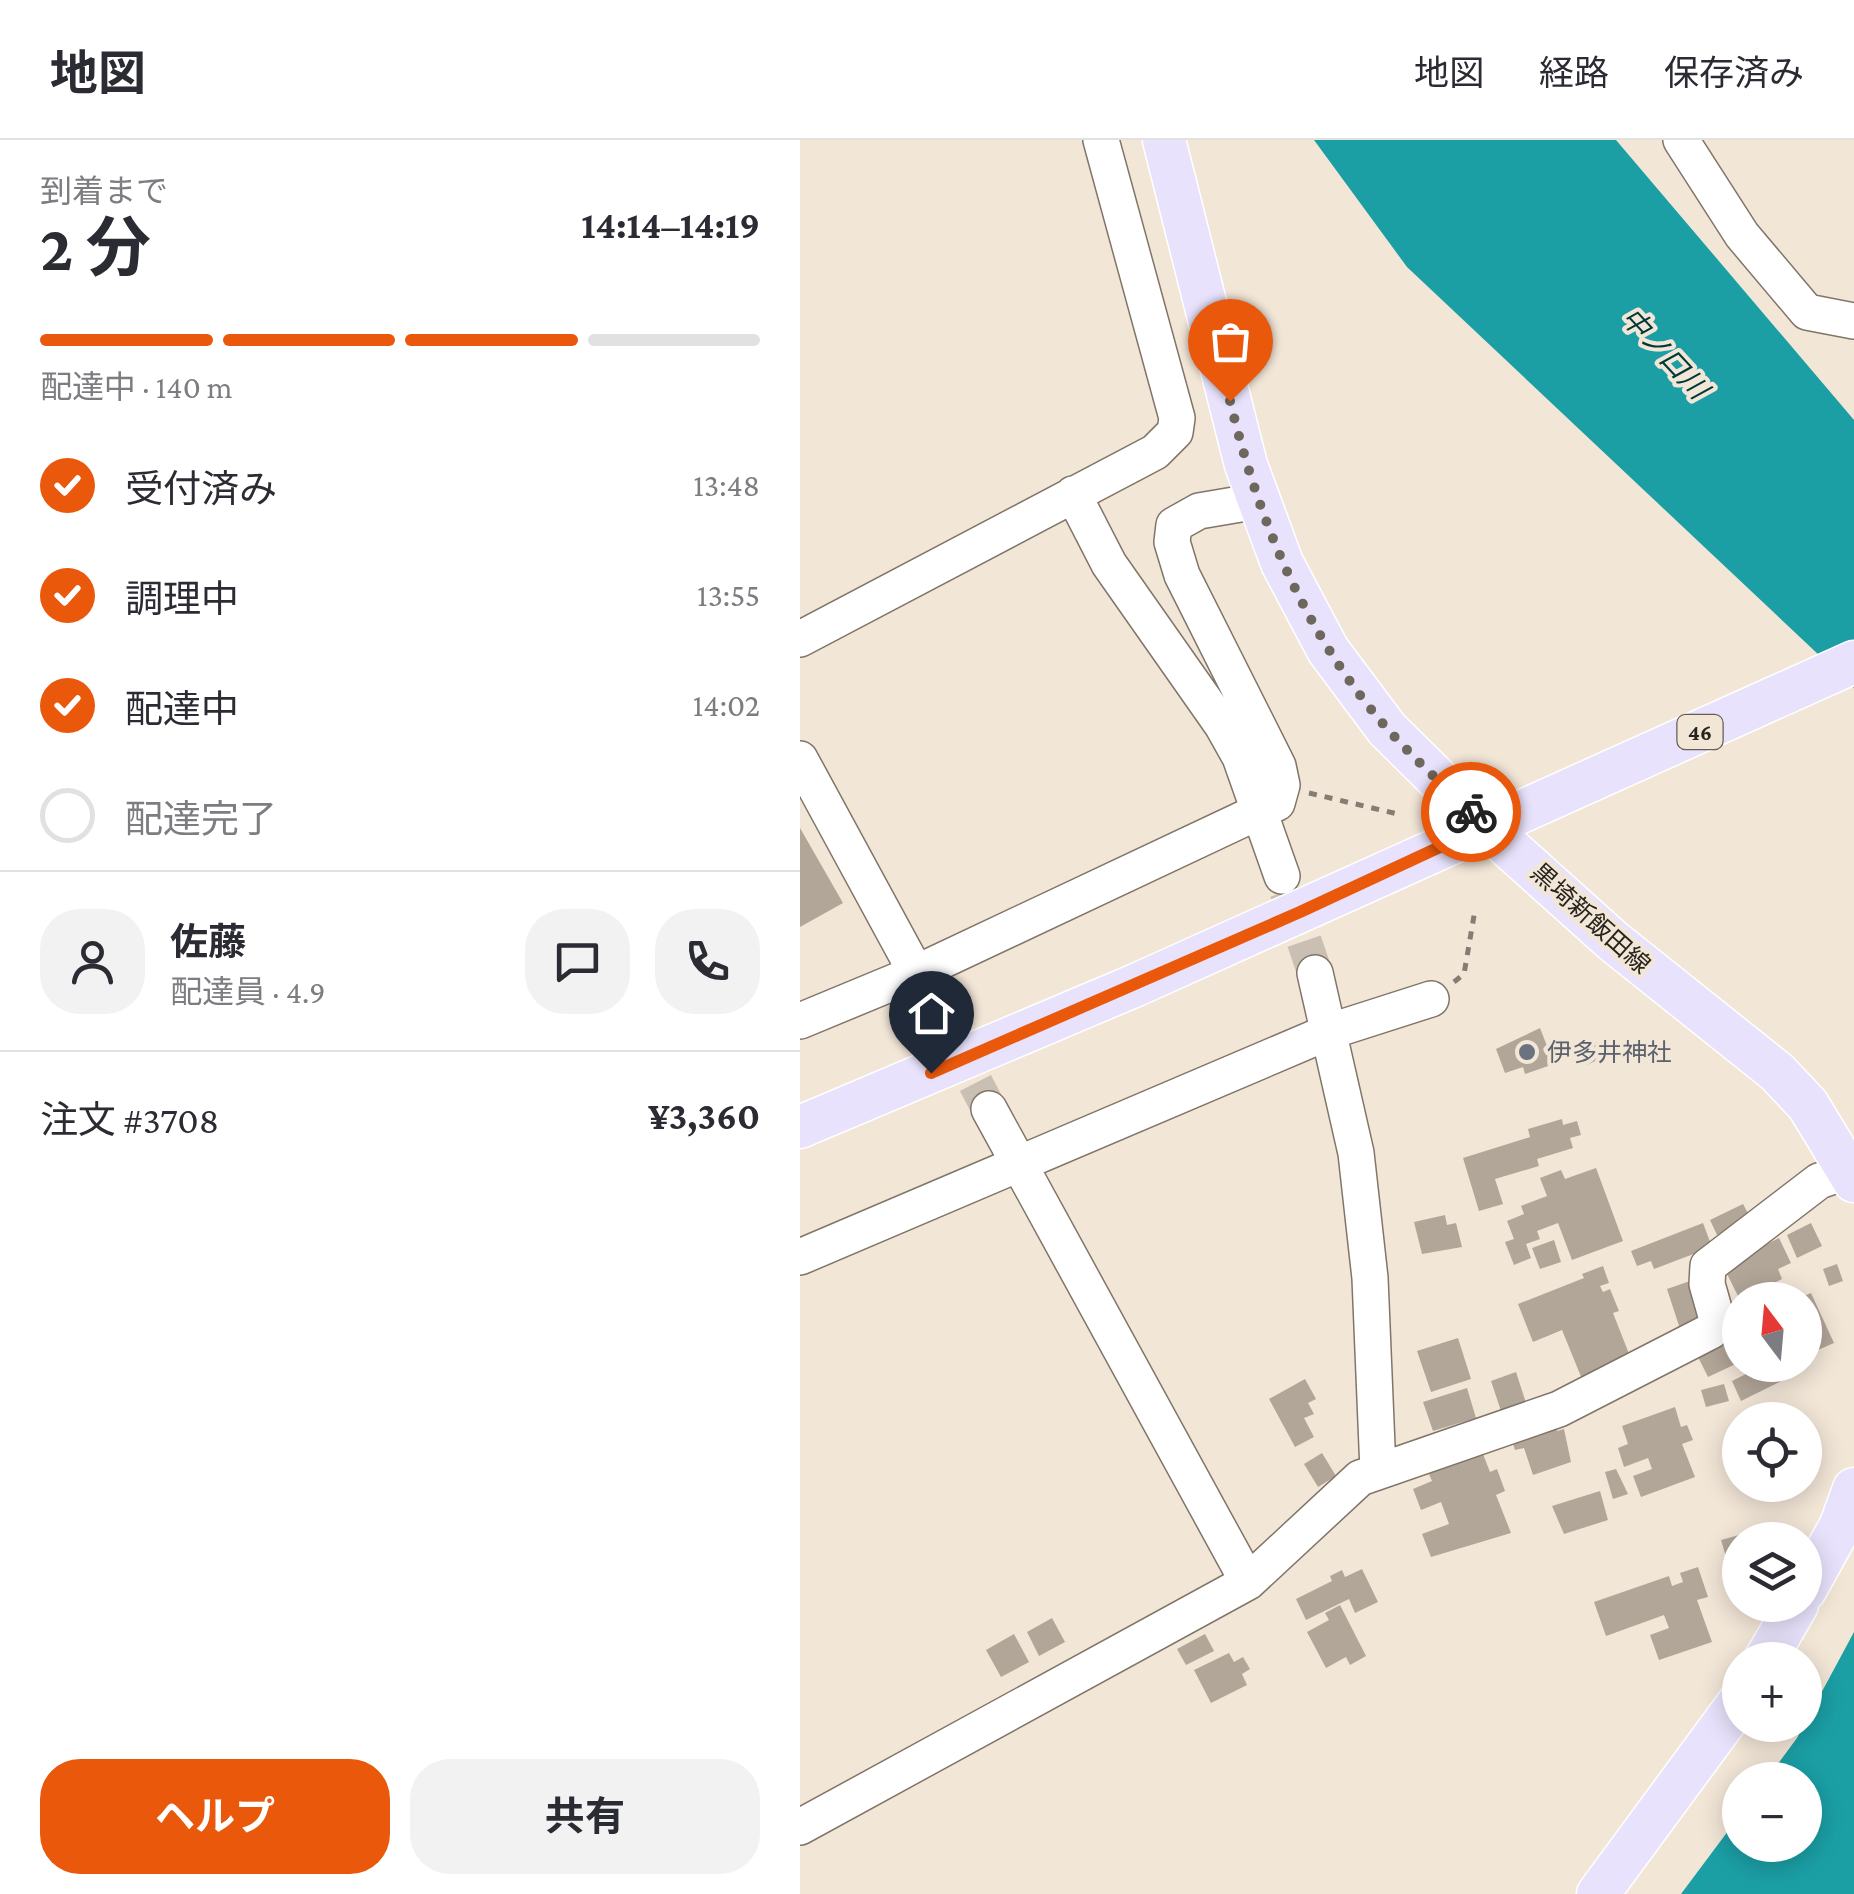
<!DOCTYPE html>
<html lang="ja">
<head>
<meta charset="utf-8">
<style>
	body { margin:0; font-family:"Crimson Pro","Noto Sans JP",serif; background:#f2f2f3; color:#2b2b33; height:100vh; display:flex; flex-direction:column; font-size:38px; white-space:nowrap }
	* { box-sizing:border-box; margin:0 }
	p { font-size:32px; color:#7c7c81 }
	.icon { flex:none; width:55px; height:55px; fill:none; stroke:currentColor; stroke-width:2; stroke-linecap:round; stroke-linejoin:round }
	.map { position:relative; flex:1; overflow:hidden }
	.side { display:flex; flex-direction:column; background:#fff; width:800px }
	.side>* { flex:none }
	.needle { width:65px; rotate:344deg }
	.fabs { position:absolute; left:922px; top:1142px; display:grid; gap:20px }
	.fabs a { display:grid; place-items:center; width:100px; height:100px; border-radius:50%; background:#fff; box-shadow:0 5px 25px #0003; font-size:50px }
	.pin { position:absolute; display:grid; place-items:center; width:85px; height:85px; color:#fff; margin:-102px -42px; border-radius:50% 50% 50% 0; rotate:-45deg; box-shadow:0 0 10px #0007 }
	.pin .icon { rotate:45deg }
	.courier { position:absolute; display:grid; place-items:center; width:100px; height:100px; margin:-50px; border:8px solid #ea580c; border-radius:50%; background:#fff; color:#222; box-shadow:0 2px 12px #0007 }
	.summary em { font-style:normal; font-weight:700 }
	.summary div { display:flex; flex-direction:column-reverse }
	.summary { display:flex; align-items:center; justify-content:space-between; height:170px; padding:0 40px }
	h1 { font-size:65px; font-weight:700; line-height:75px }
	.bar { display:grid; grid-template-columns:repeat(4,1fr); gap:15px 10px; align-content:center; height:120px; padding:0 40px }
	.bar i { height:12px; border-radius:8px; background:#e1e1e2 }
	.bar .active { background:#ea580c }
	.bar p { grid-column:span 4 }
	.line { display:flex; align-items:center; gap:25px; padding:0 40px; border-top:2px solid #e1e1e2 }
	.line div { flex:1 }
	.round { display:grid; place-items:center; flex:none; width:105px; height:105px; border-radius:40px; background:#f2f2f3 }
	ol { padding:0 40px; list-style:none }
	li { display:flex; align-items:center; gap:30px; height:110px }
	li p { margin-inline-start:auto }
	li .icon { padding:10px; border-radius:50%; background:#ea580c; color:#fff; stroke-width:4 }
	li:last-child { color:#7c7c81 }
	li i { width:55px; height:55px; border:5px solid #e1e1e2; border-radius:50% }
	.action { display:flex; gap:20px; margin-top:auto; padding:20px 40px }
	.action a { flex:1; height:115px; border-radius:40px; background:#ea580c; color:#fff; font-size:40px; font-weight:700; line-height:115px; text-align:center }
	.action a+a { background:#f2f2f3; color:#2b2b33 }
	header { display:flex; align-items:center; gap:60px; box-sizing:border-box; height:140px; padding:0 50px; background:#fff; border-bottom:2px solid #e1e1e2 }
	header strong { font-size:48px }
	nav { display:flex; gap:55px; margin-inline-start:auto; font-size:35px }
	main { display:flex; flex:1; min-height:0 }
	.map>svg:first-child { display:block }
</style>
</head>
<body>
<header>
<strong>地図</strong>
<nav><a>地図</a><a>経路</a><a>保存済み</a></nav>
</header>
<main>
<section class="side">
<div class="summary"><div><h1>2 分</h1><p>到着まで</p></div><em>14:14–14:19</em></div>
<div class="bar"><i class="active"></i><i class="active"></i><i class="active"></i><i></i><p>配達中 · 140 m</p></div>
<ol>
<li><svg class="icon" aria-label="check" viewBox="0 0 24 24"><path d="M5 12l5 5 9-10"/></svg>受付済み<p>13:48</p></li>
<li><svg class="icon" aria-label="check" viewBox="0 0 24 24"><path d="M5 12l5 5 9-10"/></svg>調理中<p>13:55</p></li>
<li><svg class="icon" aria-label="check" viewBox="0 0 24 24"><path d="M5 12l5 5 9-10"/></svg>配達中<p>14:02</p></li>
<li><i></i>配達完了</li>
</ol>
<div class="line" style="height:180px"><a class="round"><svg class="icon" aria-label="person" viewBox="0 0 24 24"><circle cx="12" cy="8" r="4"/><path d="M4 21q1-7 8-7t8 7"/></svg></a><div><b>佐藤</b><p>配達員 · 4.9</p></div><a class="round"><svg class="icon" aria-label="chat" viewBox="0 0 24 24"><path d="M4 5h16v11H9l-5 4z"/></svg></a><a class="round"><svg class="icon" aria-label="phone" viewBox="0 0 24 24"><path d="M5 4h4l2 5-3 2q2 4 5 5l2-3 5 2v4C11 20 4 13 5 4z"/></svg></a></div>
<div class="line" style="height:130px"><div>注文 #3708</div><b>¥3,360</b></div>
<div class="action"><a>ヘルプ</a><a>共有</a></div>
</section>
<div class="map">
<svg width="1054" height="1754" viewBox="0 0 1054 1754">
	<rect width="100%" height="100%" fill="#f2e6d7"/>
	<!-- water -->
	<path fill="#1b9fa5" d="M514 0H816L1054 280V548L607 127Z
		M1054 1492V1754H881L940 1675V1705H1005V1640H966L997 1598Z"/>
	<!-- building -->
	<path fill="#b2a698" d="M0 688 43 763 0 787Z
		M740 888 754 924 725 934 723 927 705 933 696 909Z
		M797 902 803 918 786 925 779 908Z
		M762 979 763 985 777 981 781 995 770 998 773 1008 737 1019 739 1026 695 1039 703 1064 679 1071 663 1018 730 997 728 989Z
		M796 1028 823 1101 772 1120 758 1083 737 1091 740 1099 726 1104 731 1118 714 1125 705 1102 714 1099 707 1081 724 1074 721 1066 747 1056 740 1038 761 1030 765 1039Z
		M943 1064 951 1079 917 1095 910 1080Z
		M645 1075 647 1085 656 1083 662 1107 622 1114 614 1082Z
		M903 1083 912 1107 854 1129 851 1121 837 1126 831 1111Z
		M1011 1083 1022 1106 997 1118 987 1095Z
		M979 1098 991 1123 978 1129 982 1139 940 1160 923 1126Z
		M754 1100 761 1122 740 1129 732 1108Z
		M1037 1124 1043 1141 1029 1146 1023 1129Z
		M803 1126 809 1143 800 1146 803 1152 810 1149 819 1171 813 1173 833 1224 784 1244 762 1190 733 1202 718 1164 784 1138 782 1134Z
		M890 1141 903 1182 880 1189 867 1149Z
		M1011 1153 1034 1203 1011 1213 1005 1201V1160H995Z
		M940 1182V1222L908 1237 894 1209Z
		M658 1198 671 1239 631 1252 617 1211Z
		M941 1225H989L994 1235 941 1261 932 1241 946 1234Z
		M716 1232 726 1263 701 1271 691 1241Z
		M505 1239 516 1259 508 1263 514 1274 504 1278 514 1297 495 1307 469 1259Z
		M924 1244 929 1261 906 1267 901 1250Z
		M667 1248 676 1278 633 1291 623 1262Z
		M875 1267 881 1287 887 1285 893 1300 882 1304 895 1337 841 1357 833 1336 852 1329 848 1318 824 1327 818 1308 828 1304 822 1286Z
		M754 1281 757 1291 764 1289 771 1322 733 1335 724 1308 715 1310 710 1295Z
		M669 1309 673 1318 683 1314 690 1332 697 1329 705 1351 696 1355 711 1393 631 1417 622 1394 649 1384 641 1362 621 1370 613 1349 632 1341 629 1334 650 1325 647 1317Z
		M522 1313 536 1336 518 1347 504 1324Z
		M816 1329 828 1354 813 1359 805 1332Z
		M800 1351 808 1380 764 1394 752 1366Z
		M961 1389 965 1400H940V1417L927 1420 921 1400Z
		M898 1427 908 1457 897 1460 912 1502 859 1520 850 1495 869 1488 864 1475 806 1496 794 1462 869 1436 872 1446 883 1442 880 1433Z
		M562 1429 578 1462 555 1473 549 1459 506 1480 496 1459 532 1441 530 1436 542 1430 545 1437Z
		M540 1465 566 1516 550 1525 546 1517 526 1528 507 1492 529 1480 525 1473Z
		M252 1478 265 1502 239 1516 227 1492Z
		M214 1494 229 1522 201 1537 186 1510Z
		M405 1494 414 1511 386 1525 377 1509Z
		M429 1513 434 1522 443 1517 450 1529 442 1534 447 1545 411 1563 394 1530Z"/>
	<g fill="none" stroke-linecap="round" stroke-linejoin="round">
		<!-- minor-tunnel -->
		<path stroke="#c9bfb2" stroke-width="35" stroke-dasharray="35 18" stroke-linecap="butt" d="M487 751 515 833
			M151 896 189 969"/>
		<!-- minor casing -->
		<g stroke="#807568" stroke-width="38">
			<path id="minor" d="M881 0 942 95 1007 172 1054 181
				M273 354 309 424 422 585 440 617 482 736
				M0 499 355 312 375 292 377 278 301 0
				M0 619 145 886
				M515 833 556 1013 570 1138 578 1331
				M0 881 116 833 477 663 482 645 478 626 382 435 372 402 374 385 399 371 458 361
				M189 969 448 1442
				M0 1117 531 891 631 859
				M0 1687 448 1442 560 1338 759 1269 911 1191 918 1183 907 1144 908 1126 1019 1041 1051 1030"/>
		</g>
		<!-- major casing -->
		<g stroke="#fff" stroke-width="45">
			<path id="major" d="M364 0 446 325 482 423 528 510 587 589 685 686 813 801 977 932 1008 965 1054 1041
				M0 987 336 845 1054 522
				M1005 1450 1041 1385 1054 1349
				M965 1520 997 1465
				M798 1754 940 1561"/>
		</g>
		<!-- path -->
		<path stroke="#857d73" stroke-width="5" stroke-dasharray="8 8" stroke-linecap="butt" d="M509 653 602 675
			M654 842 664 834 675 770"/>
		<!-- minor -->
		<use href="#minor" stroke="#fff" stroke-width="35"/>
		<!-- major -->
		<use href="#major" stroke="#e9e2fc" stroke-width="42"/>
	</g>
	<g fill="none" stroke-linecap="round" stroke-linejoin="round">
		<!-- done -->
		<path stroke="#6e675e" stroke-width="10" stroke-dasharray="0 18" d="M430 261C459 381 503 490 584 585 611 616 642 644 671 672"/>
		<!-- route -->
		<path stroke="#ea580c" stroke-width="12" d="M131 933 500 772 685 686 671 672"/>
	</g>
	<!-- markers -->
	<circle fill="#6b7280" stroke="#f2e6d7" stroke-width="4" cx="727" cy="912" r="10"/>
	<g text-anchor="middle" stroke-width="8" stroke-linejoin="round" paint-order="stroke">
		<!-- shield labels -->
		<rect fill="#f2e6d7" stroke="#645e55" stroke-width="2.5" x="877.5" y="575" width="45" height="34" rx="8"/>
		<g font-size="22" font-weight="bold" fill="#27231d">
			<text x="900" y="600">46</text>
		</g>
		<!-- street labels -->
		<g font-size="25" fill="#27231d" stroke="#f2e6d7">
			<text transform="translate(791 778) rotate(42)" y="9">黒埼新飯田線</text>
		</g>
		<!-- worship labels -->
		<g font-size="25" fill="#5b616d" stroke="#f2e6d7" text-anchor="start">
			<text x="747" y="921">伊多井神社</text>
		</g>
		<!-- water labels -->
		<g font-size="28" font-style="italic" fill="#00383a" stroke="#f2e6d7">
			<text transform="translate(865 213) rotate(47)" y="10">中ノ口川</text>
		</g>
	</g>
</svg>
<div class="fabs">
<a><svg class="needle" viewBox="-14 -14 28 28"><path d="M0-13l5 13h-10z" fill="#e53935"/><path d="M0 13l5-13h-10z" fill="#7c7c81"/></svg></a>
<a><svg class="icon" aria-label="locate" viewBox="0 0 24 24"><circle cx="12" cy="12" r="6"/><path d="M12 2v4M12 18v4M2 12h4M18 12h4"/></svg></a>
<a><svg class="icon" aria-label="layers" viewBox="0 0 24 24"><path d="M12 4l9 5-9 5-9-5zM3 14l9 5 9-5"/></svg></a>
<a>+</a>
<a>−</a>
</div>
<div class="pin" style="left:430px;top:261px;background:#ea580c"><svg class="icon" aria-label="bag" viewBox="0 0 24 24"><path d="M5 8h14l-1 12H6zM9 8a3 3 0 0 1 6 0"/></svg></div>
<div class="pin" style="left:131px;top:933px;background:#1f2937"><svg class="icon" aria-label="home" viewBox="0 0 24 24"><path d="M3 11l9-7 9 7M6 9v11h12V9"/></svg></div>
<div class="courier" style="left:671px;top:672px"><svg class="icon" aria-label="bike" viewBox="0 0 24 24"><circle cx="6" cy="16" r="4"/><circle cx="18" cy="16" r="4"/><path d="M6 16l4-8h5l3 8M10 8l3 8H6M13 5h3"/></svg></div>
</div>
</main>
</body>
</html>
